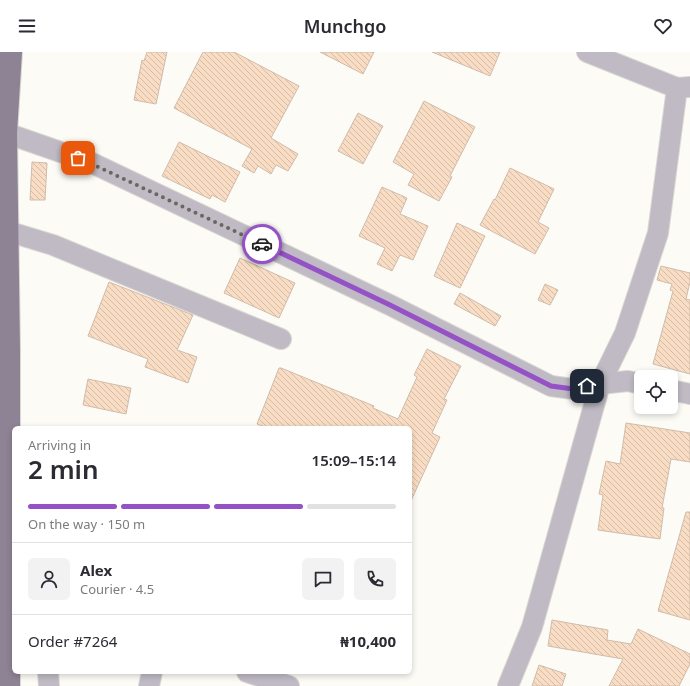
<!DOCTYPE html>
<html lang="en">
<head>
<meta charset="utf-8">
<style>
	body { margin:0; font-family:"Noto Sans",sans-serif; background:#f2f2f3; color:#2b2b33; height:100vh; display:flex; flex-direction:column; font-size:15px; white-space:nowrap }
	* { box-sizing:border-box; margin:0 }
	p { font-size:13px; color:#7c7c81 }
	.icon { flex:none; width:22px; height:22px; fill:none; stroke:currentColor; stroke-width:2; stroke-linecap:round; stroke-linejoin:round }
	.map { position:relative; flex:1; overflow:hidden }
	.side { position:absolute; left:12px; top:374px; width:400px; height:248px; display:flex; flex-direction:column; background:#fff; border-radius:6px; box-shadow:0 2px 6px #0003 }
	.side>* { flex:none }
	.buttons { position:absolute; left:634px; top:318px; display:grid; gap:8px }
	.buttons a { display:grid; place-items:center; width:44px; height:44px; border-radius:6px; background:#fff; box-shadow:0 2px 6px #0003; font-size:20px }
	.pin { position:absolute; display:grid; place-items:center; width:34px; height:34px; color:#fff; margin:-17px; border-radius:8px; box-shadow:0 2px 6px #0006 }
	.courier { position:absolute; display:grid; place-items:center; width:40px; height:40px; margin:-20px; border:3px solid #9551c6; border-radius:50%; background:#fff; color:#222; box-shadow:0 1px 5px #0007 }
	.summary em { font-style:normal; font-weight:600 }
	.summary div { display:flex; flex-direction:column-reverse }
	.summary { display:flex; align-items:center; justify-content:space-between; height:68px; padding:0 16px }
	h1 { font-size:26px; font-weight:600; line-height:30px }
	.bar { display:grid; grid-template-columns:repeat(4,1fr); gap:6px 4px; align-content:center; height:48px; padding:0 16px }
	.bar i { height:5px; border-radius:3px; background:#e1e1e2 }
	.bar .current { background:#9551c6 }
	.bar p { grid-column:span 4 }
	.line { display:flex; align-items:center; gap:10px; padding:0 16px; border-top:1px solid #e1e1e2 }
	.line div { flex:1 }
	.round { display:grid; place-items:center; flex:none; width:42px; height:42px; border-radius:6px; background:#f2f2f3 }
	header { display:flex; justify-content:space-between; align-items:center; height:52px; padding:0 16px; background:#fff; font-size:18px; font-weight:600 }
	.map>svg:first-child { display:block }
</style>
</head>
<body>
<header><svg class="icon" aria-label="menu" viewBox="0 0 24 24"><path d="M4 6h16M4 12h16M4 18h16"/></svg>Munchgo<svg class="icon" aria-label="heart" viewBox="0 0 24 24"><path d="M12 20l-8-8c-3-5 5-10 8-4 3-6 11-1 8 4z"/></svg></header>
<div class="map">
<svg width="690" height="634" viewBox="0 0 690 634">
	<defs>
		<pattern id="building-back-hatch" width="6" height="6" patternUnits="userSpaceOnUse"><rect width="6" height="6" fill="#f8dcc3"/><path d="M-1 5l2 2M0 0l6 6M5-1l2 2" fill="none" stroke="#d4bca6"/></pattern>
	</defs>
	<rect width="100%" height="100%" fill="#fdfbf6"/>
	<!-- building -->
	<path fill="url(#building-back-hatch)" stroke="#d0bcab" d="M147 0H167L156 52 134 48 142 8 144 9Z
		M203 0H234L299 34 271 86 298 102 288 119 276 113 271 122 258 114 254 121 242 114 252 97 174 56Z
		M320 0H374L363 22Z
		M432 0H500L490 24Z
		M424 49 475 75 450 124 452 125 439 149 408 133 414 122 393 110Z
		M358 61 383 74 363 112 338 99Z
		M179 90 240 120 225 150 212 143 210 147 162 124Z
		M32 110 47 111 45 148H30Z
		M510 116 554 137 538 170 549 176 535 202 480 173 494 147 495 148Z
		M382 135 407 146 400 162 428 174 413 208 400 203 392 219 377 212 385 196 359 184Z
		M457 171 485 184 460 236 434 224Z
		M240 206 295 231 279 266 224 241Z
		M661 214 690 221V230L686 247 690 248V322L653 312 673 239 670 238 672 232 657 228Z
		M109 230 193 263 177 298 197 305 188 331 145 315 148 307 88 284Z
		M545 232 558 238 550 253 538 248Z
		M460 241 501 264 495 274 454 252Z
		M427 297 461 314 444 347 447 348 432 381 440 385 410 451V376H267L257 372 279 316H281L374 354 373 356 398 367 417 325 414 323Z
		M88 327 131 336 126 362 83 353Z
		M626 371 690 381V410L671 407 662 456H664L660 487 598 478 603 443 599 442 606 409 620 412Z
		M686 460H690V568L658 559Z
		M552 568 608 578 607 588 631 592 638 577 690 602V612L679 634H609L623 607 548 594Z
		M539 613 566 622 562 634H532Z"/>
	<g fill="none" stroke-linecap="round" stroke-linejoin="round">
		<!-- minor casing -->
		<g stroke="#d9d7d1" stroke-width="22">
			<path id="minor" d="M587 0 677 36 690 35
				M6 81 92 111 390 253 551 334 573 337 600 332 628 329 641 332
				M7 179 53 193 281 287
				M671 338 690 342
				M48 620 49 634
				M247 620 289 634
				M149 634 152 620
				M508 634 532 575 600 332 625 281 658 181 677 36"/>
		</g>
		<!-- major casing -->
		<g stroke="#d9d7d1" stroke-width="24">
			<path id="major" d="M9 634V298L6 81 11 0"/>
		</g>
		<!-- minor -->
		<use href="#minor" stroke="#bfbac4" stroke-width="20"/>
		<!-- major -->
		<use href="#major" stroke="#8d8394" stroke-width="22"/>
	</g>
	<g fill="none" stroke-linecap="round" stroke-linejoin="round">
		<!-- done -->
		<path stroke="#6b6760" stroke-width="4" stroke-dasharray="0 7.2" d="M78 106 92 112 262 192"/>
		<!-- route -->
		<path stroke="#9551c6" stroke-width="5" d="M262 192 390 253 551 334 573 337 587 334"/>
	</g>
</svg>
<div class="buttons">
<a><svg class="icon" aria-label="locate" viewBox="0 0 24 24"><circle cx="12" cy="12" r="6"/><path d="M12 2v4M12 18v4M2 12h4M18 12h4"/></svg></a>
</div>
<div class="pin" style="left:78px;top:106px;background:#ea580c"><svg class="icon" aria-label="bag" viewBox="0 0 24 24"><path d="M5 8h14l-1 12H6zM9 8a3 3 0 0 1 6 0"/></svg></div>
<div class="pin" style="left:587px;top:334px;background:#1f2937"><svg class="icon" aria-label="home" viewBox="0 0 24 24"><path d="M3 11l9-7 9 7M6 9v11h12V9"/></svg></div>
<div class="courier" style="left:262px;top:192px"><svg class="icon" aria-label="car" viewBox="0 0 24 24"><path d="M5 17H2v-5l4-1 3-4h7l3 4 3 1v5h-3M9 17h6M6 11h13"/><circle cx="7" cy="17" r="2"/><circle cx="17" cy="17" r="2"/></svg></div>
<section class="side">
<div class="summary"><div><h1>2 min</h1><p>Arriving in</p></div><em>15:09–15:14</em></div>
<div class="bar"><i class="current"></i><i class="current"></i><i class="current"></i><i></i><p>On the way · 150 m</p></div>
<div class="line" style="height:72px"><a class="round"><svg class="icon" aria-label="person" viewBox="0 0 24 24"><circle cx="12" cy="8" r="4"/><path d="M4 21q1-7 8-7t8 7"/></svg></a><div><b>Alex</b><p>Courier · 4.5</p></div><a class="round"><svg class="icon" aria-label="chat" viewBox="0 0 24 24"><path d="M4 5h16v11H9l-5 4z"/></svg></a><a class="round"><svg class="icon" aria-label="phone" viewBox="0 0 24 24"><path d="M5 4h4l2 5-3 2q2 4 5 5l2-3 5 2v4C11 20 4 13 5 4z"/></svg></a></div>
<div class="line" style="height:52px"><div>Order #7264</div><b>₦10,400</b></div>
</section>
</div>
</body>
</html>
